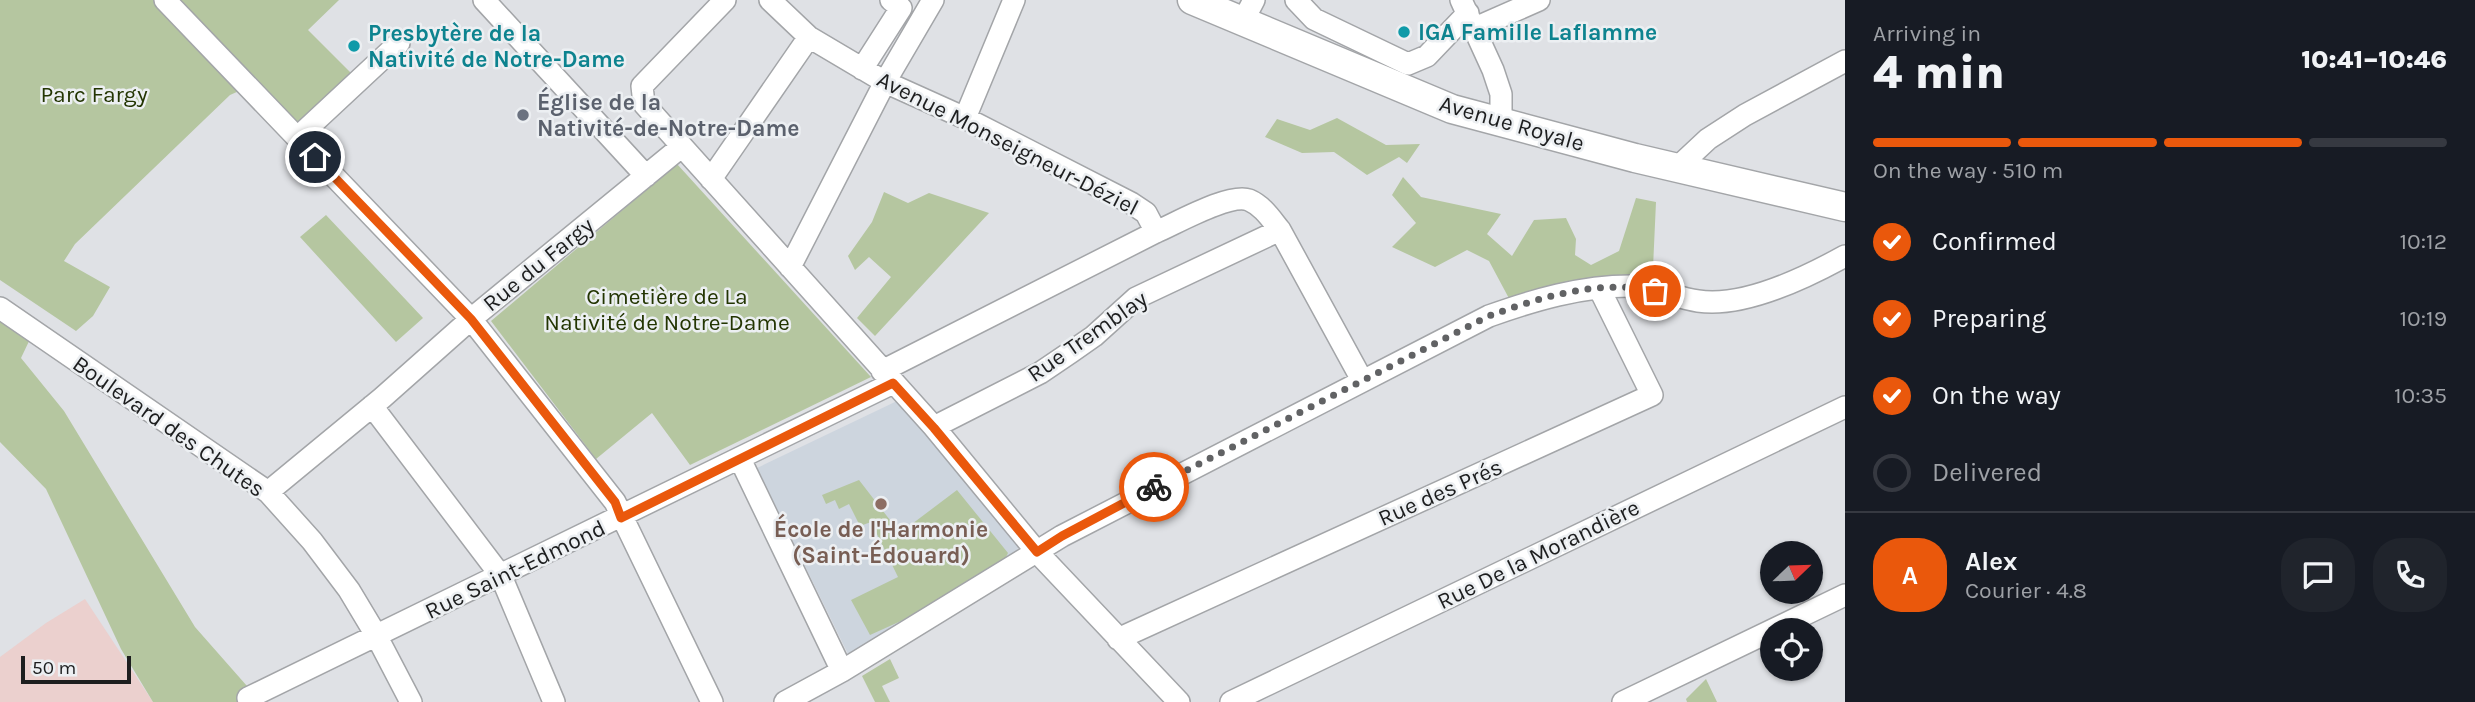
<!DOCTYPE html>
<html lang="en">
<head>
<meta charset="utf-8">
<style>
	body { margin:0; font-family:Karla,sans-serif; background:#20242c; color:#f1f3f6; height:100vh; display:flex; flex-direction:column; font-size:26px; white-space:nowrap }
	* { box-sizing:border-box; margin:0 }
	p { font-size:23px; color:#9ea1a6 }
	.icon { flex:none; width:38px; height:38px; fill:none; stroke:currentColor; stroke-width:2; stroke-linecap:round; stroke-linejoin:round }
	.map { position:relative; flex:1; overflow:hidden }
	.drawer { display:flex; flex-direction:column; background:#171b24; width:630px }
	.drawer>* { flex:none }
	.needle { width:46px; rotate:67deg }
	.tools { position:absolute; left:1760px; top:541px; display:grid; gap:14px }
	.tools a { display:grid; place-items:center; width:63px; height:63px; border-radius:50%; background:#171b24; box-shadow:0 2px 5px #0004; font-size:35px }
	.scale { position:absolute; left:21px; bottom:18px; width:110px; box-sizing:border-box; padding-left:7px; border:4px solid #1d1e1f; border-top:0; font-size:19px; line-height:24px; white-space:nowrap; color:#1d1e1f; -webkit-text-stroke:5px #eceff2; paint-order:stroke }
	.pin { position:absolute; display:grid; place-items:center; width:60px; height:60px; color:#fff; margin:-30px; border:4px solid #fff; border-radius:50%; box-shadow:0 2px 7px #0007 }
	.courier { position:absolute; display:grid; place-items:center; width:70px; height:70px; margin:-35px; border:5px solid #ea580c; border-radius:50%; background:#fff; color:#222; box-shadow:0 2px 9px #0007 }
	.summary em { font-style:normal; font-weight:800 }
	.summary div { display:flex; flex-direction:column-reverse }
	.summary { display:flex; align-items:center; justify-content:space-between; height:119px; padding:0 28px }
	h1 { font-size:46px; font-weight:800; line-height:52px }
	.bar { display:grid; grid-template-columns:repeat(4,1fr); gap:10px 7px; align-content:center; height:84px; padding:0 28px }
	.bar i { height:9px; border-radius:5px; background:#363941 }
	.bar .current { background:#ea580c }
	.bar p { grid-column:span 4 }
	.line { display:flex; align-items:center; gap:18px; padding:0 28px; border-top:2px solid #363941 }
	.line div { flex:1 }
	.round { display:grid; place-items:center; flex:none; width:74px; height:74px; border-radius:28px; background:#20242c }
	ol { padding:0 28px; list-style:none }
	li { display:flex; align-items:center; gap:21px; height:77px }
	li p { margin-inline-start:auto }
	li .icon { padding:7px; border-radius:50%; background:#ea580c; color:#fff; stroke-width:4 }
	li:last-child { color:#9ea1a6 }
	li i { width:38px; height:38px; border:4px solid #363941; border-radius:50% }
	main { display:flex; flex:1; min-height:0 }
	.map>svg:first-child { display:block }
</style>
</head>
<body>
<main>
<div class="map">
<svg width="1845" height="702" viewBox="0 0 1845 702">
	<rect width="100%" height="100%" fill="#dfe1e5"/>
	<!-- commercial -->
	<path fill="#ebd0ce" d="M85 599 153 702H0V657L46 623Z"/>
	<!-- built -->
	<path fill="#cdd5de" d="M897 401 1019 541 1016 558 851 660 757 468Z"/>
	<!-- green -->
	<path fill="#b5c6a0" d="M0 0H165L248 87 230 95 75 244 64 261 110 287 93 316 76 331 0 280Z
		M179 0H339L308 30 355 77 302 128Z
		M1337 118 1386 145 1420 144 1407 163 1399 157 1367 175 1334 152 1302 153 1265 137 1277 119 1310 130Z
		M677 164 871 377 690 465 652 413 596 459 491 321Z
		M1403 177 1421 197 1501 214 1487 234 1512 256 1534 220 1566 218 1576 239 1575 255 1591 265 1619 251 1636 198 1656 202 1653 268 1512 304 1489 261 1467 250 1435 267 1392 247 1416 223 1392 195Z
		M884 192 908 203 929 193 989 213 875 336 857 318 891 277 869 257 855 270 848 256 872 222Z
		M326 215 423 318 396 342 300 237Z
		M0 317 31 337 21 358 64 411 195 627 261 702H153L121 649 46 489 0 442Z
		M859 480 900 533 957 490 1008 553 1004 561 901 621 870 635 851 600 898 577 871 522 860 526 849 504 839 509 835 500 826 504 822 495Z
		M890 659 899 678 882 686 890 702H875L862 676Z
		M1706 679 1717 702H1687L1686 699Z"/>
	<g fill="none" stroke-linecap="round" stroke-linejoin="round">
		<!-- minor casing -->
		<g stroke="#a3a5a8" stroke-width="24">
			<path id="minor" d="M165 0 471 319 615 502 712 702
				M484 0 646 176
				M725 0 642 86 644 104 934 427 1037 552 1179 702
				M770 0 809 37 885 82 965 118 1131 203 1146 213 1156 232C1177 223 1229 193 1249 200 1263 206 1271 219 1280 230L1362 380
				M1296 0 1314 19 1408 64 1427 56 1468 13
				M1461 0 1493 70 1501 94V120
				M1243 21 1254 0
				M1475 28 1539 0
				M862 69 901 8 891 0
				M965 118 1014 0
				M297 138 399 43
				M1678 167 1708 139 1745 115 1845 61
				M711 179 809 37
				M790 267 885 82 933 0
				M0 308 268 492 312 541 349 590 376 635 411 702
				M882 371 1156 232
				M372 406 501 576 554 702
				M934 427 1040 373 1071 352 1094 336 1136 298 1280 230
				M740 459 842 671
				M268 492 382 398 471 319 681 147
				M1118 639 1652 395 1599 288
				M248 698 893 383
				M785 702 842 671 1062 536 1489 316C1534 300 1581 286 1630 286 1653 286 1676 298 1698 301 1743 308 1807 277 1845 256
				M1231 702 1845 407
				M1623 702 1845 595"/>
		</g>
		<!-- major casing -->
		<g stroke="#a3a5a8" stroke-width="31">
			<path id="major" d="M1192 0 1452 109 1635 158 1845 207"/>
		</g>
		<!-- minor -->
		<use href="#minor" stroke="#fff" stroke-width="21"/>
		<!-- major -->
		<use href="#major" stroke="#fff" stroke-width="28"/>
	</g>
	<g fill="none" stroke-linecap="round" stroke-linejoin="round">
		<!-- done -->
		<path stroke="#616264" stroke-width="7" stroke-dasharray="0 12.6" d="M1154 487 1489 316C1541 297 1599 279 1655 291"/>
		<!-- route -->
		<path stroke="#ea580c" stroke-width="9" d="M315 157 471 319 615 502 621 518 893 383 934 428 1037 552 1062 536 1154 487"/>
	</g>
	<!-- markers -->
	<g fill="#0f9aa8" stroke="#eceff2" stroke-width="2.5">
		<circle cx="1404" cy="32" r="7"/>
		<circle cx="354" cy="46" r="7"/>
	</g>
	<circle fill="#6b7280" stroke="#eceff2" stroke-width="2.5" cx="523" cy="115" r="7"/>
	<circle fill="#8d6e63" stroke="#eceff2" stroke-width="2.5" cx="881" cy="504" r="7"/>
	<g text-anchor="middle" stroke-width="5" stroke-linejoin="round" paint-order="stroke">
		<!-- culture labels -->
		<g font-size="23" font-weight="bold" fill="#0d838f" stroke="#eceff2" text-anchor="start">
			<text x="1418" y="40">IGA Famille Laflamme</text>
			<text x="368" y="41">Presbytère de la<tspan x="368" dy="26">Nativité de Notre-Dame</tspan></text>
		</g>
		<!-- park labels -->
		<g font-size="23" fill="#233502" stroke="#eceff2">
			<text x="94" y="102">Parc Fargy</text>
			<text x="667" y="304">Cimetière de La<tspan x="667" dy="26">Nativité de Notre-Dame</tspan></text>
		</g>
		<!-- worship labels -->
		<g font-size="23" font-weight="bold" fill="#5b616d" stroke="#eceff2" text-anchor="start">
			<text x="537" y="110">Église de la<tspan x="537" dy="26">Nativité-de-Notre-Dame</tspan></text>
		</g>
		<!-- street labels -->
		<g font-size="23" fill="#1d1e1f" stroke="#eceff2">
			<text transform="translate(1512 123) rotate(16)" y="8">Avenue Royale</text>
			<text transform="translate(1008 143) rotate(27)" y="8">Avenue Monseigneur-Déziel</text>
			<text transform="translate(538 264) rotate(-39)" y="8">Rue du Fargy</text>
			<text transform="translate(1087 336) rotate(-35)" y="8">Rue Tremblay</text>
			<text transform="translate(169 426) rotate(35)" y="8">Boulevard des Chutes</text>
			<text transform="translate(1440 492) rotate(-24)" y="8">Rue des Prés</text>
			<text transform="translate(1538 554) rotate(-26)" y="8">Rue De la Morandière</text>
			<text transform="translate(515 569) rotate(-26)" y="8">Rue Saint-Edmond</text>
		</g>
		<!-- education labels -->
		<g font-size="23" font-weight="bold" fill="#785e54" stroke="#eceff2">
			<text x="881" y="537">École de l'Harmonie<tspan x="881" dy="26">(Saint-Édouard)</tspan></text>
		</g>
	</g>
</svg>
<div class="tools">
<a><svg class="needle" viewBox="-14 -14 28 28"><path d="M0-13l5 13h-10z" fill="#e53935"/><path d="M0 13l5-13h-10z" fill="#9ea1a6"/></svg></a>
<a><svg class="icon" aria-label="locate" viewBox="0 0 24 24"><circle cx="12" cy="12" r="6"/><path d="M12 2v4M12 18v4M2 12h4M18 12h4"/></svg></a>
</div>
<div class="scale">50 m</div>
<div class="pin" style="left:1655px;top:291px;background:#ea580c"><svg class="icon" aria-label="bag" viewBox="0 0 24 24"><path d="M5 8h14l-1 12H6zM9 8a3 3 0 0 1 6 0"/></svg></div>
<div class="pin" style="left:315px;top:157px;background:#1f2937"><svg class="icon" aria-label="home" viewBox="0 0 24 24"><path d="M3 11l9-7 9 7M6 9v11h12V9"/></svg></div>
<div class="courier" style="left:1154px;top:487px"><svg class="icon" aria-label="bike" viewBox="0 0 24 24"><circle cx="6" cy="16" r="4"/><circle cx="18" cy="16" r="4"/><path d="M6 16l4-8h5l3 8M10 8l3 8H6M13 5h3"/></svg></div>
</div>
<section class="drawer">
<div class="summary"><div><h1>4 min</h1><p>Arriving in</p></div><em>10:41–10:46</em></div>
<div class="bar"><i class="current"></i><i class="current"></i><i class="current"></i><i></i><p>On the way · 510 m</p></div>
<ol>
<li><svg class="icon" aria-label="check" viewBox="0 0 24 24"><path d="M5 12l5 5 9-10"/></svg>Confirmed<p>10:12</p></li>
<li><svg class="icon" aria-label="check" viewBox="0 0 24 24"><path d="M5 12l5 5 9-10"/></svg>Preparing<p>10:19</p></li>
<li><svg class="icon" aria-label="check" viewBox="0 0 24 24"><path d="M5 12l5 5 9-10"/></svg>On the way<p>10:35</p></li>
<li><i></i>Delivered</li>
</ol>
<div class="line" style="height:126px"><b class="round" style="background:#ea580c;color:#fff">A</b><div><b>Alex</b><p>Courier · 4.8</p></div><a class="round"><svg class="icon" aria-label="chat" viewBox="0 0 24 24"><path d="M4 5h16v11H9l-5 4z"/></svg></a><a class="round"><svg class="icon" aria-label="phone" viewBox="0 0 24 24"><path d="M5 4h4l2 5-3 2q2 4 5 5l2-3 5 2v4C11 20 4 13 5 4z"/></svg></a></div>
</section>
</main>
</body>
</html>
